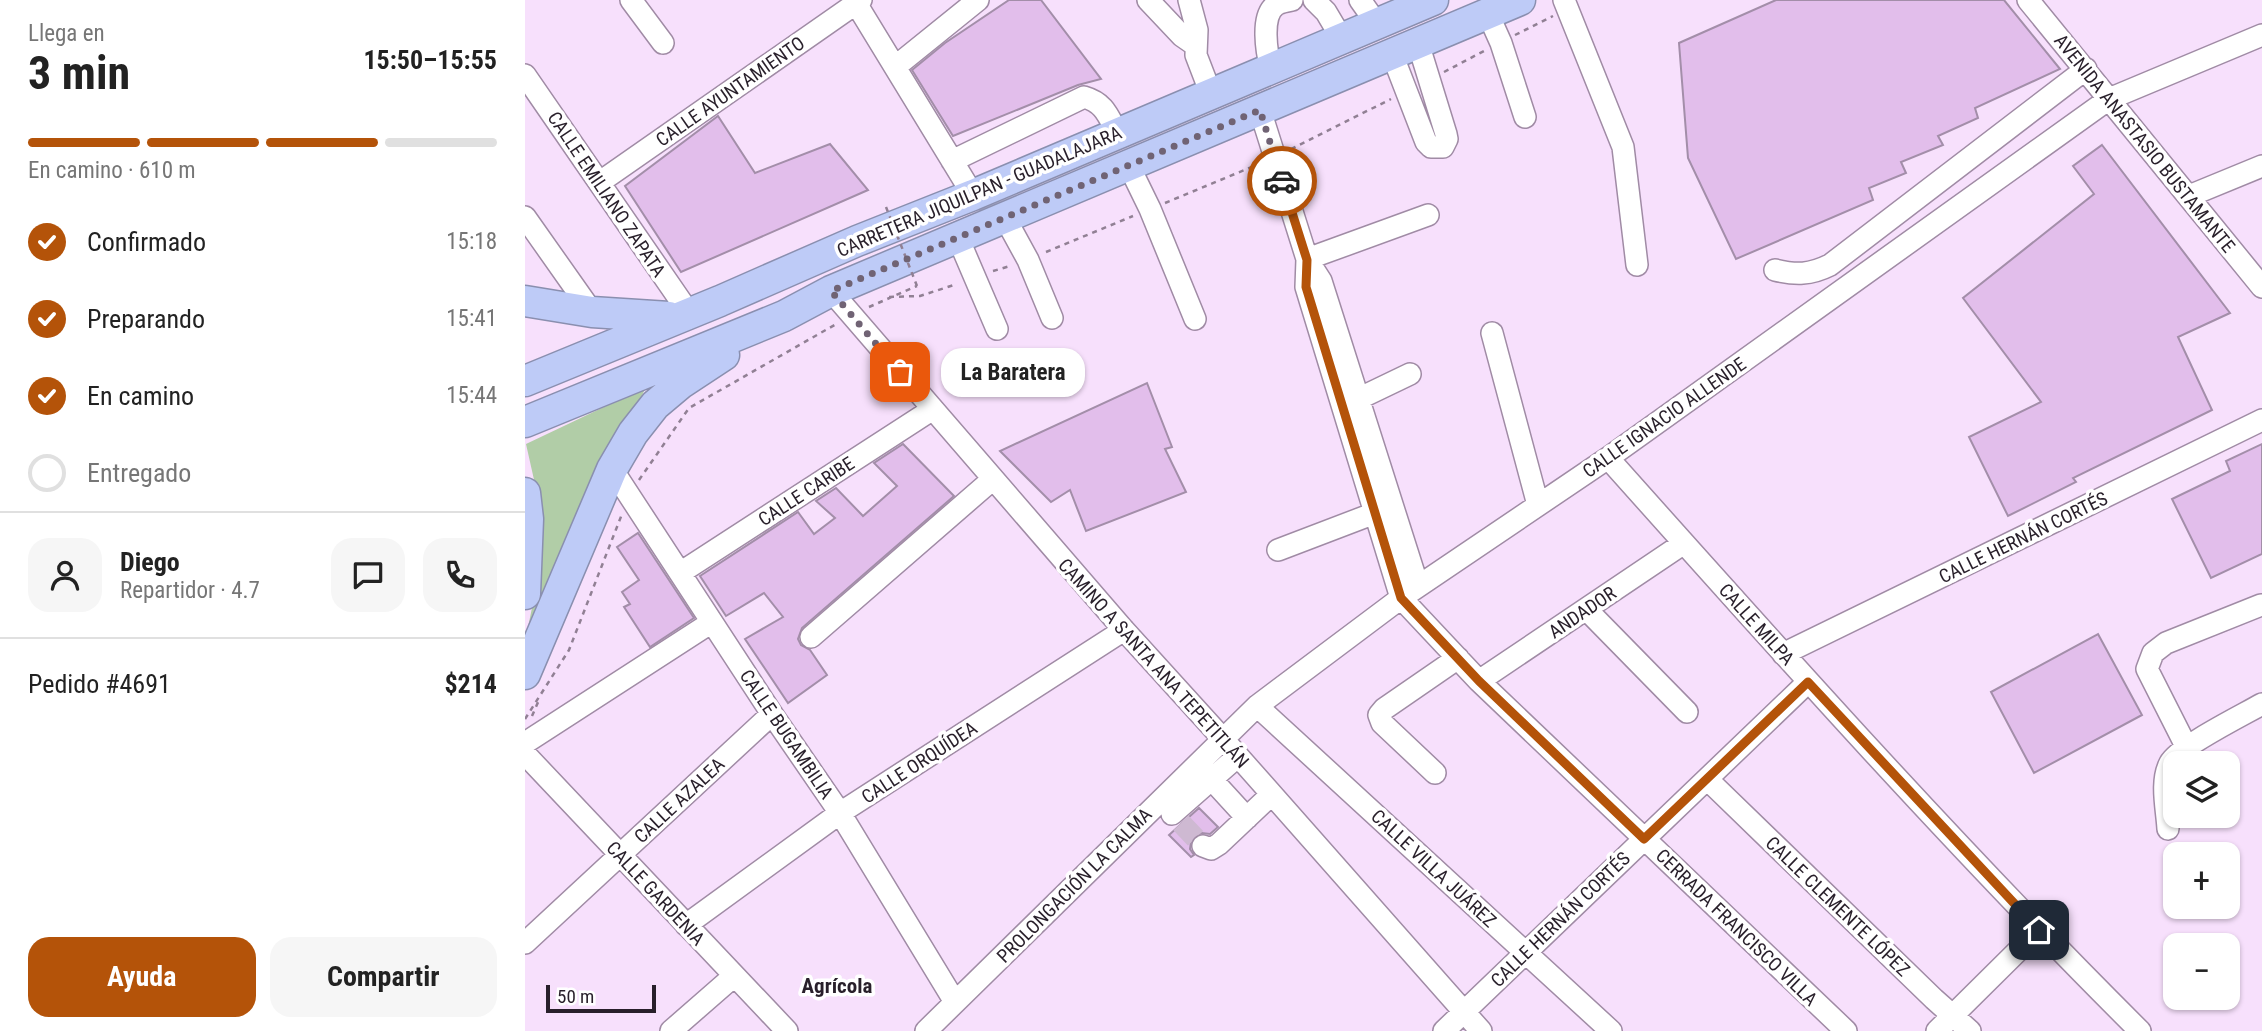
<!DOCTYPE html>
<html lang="es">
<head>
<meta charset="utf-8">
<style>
	body { margin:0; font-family:"Roboto Condensed",sans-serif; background:#f6f6f6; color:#222; height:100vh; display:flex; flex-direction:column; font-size:26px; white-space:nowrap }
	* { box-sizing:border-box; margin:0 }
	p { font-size:23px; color:#767676 }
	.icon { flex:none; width:38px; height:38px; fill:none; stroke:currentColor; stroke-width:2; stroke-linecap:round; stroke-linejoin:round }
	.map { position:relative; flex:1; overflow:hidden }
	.drawer { display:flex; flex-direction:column; background:#fff; width:525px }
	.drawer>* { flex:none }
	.tools { position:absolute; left:1638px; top:751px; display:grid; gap:14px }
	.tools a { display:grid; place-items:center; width:77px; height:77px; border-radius:14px; background:#fff; box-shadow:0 2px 5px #0004; font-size:35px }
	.scale { position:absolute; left:21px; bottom:18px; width:110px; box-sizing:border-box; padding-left:7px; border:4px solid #281f2a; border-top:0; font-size:19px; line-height:24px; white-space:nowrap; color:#281f2a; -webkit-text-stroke:5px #fff; paint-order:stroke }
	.pin { position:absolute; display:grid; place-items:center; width:60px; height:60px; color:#fff; margin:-30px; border-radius:14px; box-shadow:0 4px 10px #0006 }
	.courier { position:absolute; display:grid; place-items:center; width:70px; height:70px; margin:-35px; border:5px solid #b45309; border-radius:50%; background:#fff; color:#222; box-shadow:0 2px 9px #0007 }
	.bubble { position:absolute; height:49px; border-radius:21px; background:#fff; box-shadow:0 2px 5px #0004; font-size:23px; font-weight:700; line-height:49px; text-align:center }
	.head em { font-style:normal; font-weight:700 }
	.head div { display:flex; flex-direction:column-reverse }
	.head { display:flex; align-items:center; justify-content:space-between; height:119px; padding:0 28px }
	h1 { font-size:46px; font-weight:700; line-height:52px }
	.bar { display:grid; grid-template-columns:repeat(4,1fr); gap:10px 7px; align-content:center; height:84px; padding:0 28px }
	.bar i { height:9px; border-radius:5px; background:#e0e0e0 }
	.bar .active { background:#b45309 }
	.bar p { grid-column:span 4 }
	.line { display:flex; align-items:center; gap:18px; padding:0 28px; border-top:2px solid #e0e0e0 }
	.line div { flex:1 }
	.round { display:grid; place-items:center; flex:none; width:74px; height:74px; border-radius:21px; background:#f6f6f6 }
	ol { padding:0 28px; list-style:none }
	li { display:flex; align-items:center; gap:21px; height:77px }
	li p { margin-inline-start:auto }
	li .icon { padding:7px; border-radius:50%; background:#b45309; color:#fff; stroke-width:4 }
	li:last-child { color:#767676 }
	li i { width:38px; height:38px; border:4px solid #e0e0e0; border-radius:50% }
	.primary-button { display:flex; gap:14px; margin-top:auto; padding:14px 28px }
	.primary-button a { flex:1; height:80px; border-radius:21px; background:#b45309; color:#fff; font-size:28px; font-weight:700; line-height:80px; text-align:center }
	.primary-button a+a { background:#f6f6f6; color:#222 }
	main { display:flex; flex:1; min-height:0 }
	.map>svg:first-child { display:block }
</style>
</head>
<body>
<main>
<section class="drawer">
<div class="head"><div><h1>3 min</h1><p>Llega en</p></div><em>15:50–15:55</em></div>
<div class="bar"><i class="active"></i><i class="active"></i><i class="active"></i><i></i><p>En camino · 610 m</p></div>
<ol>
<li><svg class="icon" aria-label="check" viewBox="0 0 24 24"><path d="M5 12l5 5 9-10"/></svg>Confirmado<p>15:18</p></li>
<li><svg class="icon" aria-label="check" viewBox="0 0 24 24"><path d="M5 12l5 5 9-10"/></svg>Preparando<p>15:41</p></li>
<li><svg class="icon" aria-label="check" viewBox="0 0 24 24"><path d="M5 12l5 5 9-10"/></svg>En camino<p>15:44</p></li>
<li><i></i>Entregado</li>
</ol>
<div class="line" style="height:126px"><a class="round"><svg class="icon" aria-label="person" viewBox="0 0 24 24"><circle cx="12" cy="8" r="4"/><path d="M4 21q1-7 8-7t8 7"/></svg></a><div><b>Diego</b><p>Repartidor · 4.7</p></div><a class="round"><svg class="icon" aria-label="chat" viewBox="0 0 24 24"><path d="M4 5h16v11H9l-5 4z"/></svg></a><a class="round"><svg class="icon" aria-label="phone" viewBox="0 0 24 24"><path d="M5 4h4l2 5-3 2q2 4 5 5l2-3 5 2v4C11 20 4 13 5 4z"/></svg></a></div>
<div class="line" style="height:91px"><div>Pedido #4691</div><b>$214</b></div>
<div class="primary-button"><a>Ayuda</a><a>Compartir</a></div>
</section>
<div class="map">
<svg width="1737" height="1031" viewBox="0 0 1737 1031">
	<rect width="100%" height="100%" fill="#f7e0fc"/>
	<!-- green -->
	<path fill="#b1cda7" d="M121 387 0 642 9 598 14 502 1 444Z"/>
	<!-- building -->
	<path fill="#e2beeb" stroke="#a38ea9" stroke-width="2" d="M484 0H516L576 79 553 85 428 136 387 70 420 43Z
		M1251 0H1479L1535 69 1450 108 1453 118 1413 136 1418 145 1376 162 1381 173 1344 188 1348 200 1211 259 1163 158 1154 43Z
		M193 116 230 173 305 144 343 190 156 272 100 186Z
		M1577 145 1705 313 1653 337 1687 410 1548 478 1551 482 1483 516 1444 437 1516 402 1438 298 1569 194 1548 166Z
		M622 383 647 447 640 449 661 492 561 531 545 490 526 502 475 451Z
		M378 444 429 496 277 628 273 639 276 645 285 650 302 675 263 703 220 639 258 617 239 593 201 616 175 576 273 512 289 534 310 518 291 501 311 488 338 516 372 486 349 463Z
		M1737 444V554L1686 578 1647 499 1705 471 1701 461Z
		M113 533 169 618 125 647 99 607 105 604 97 592 114 580 92 547Z
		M1573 634 1617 715 1509 773 1466 692Z
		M674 808 693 827 685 834 677 833 669 836 666 842 665 849 669 855 666 857 644 835Z"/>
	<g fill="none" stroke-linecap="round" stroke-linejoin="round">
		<!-- minor-tunnel -->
		<path stroke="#ceb9d2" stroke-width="21" stroke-dasharray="21 10" stroke-linecap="butt" d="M656 823 678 846"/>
		<!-- minor casing -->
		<g stroke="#a08ba5" stroke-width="24">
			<path id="minor" d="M106 0 138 43
				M329 0 448 195
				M623 0 657 36 670 45
				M664 0 672 30 671 55 686 94
				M789 0 801 12 817 39
				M835 0 852 24
				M1039 0 1098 147 1112 265
				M1503 0 1737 287
				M963 14 976 43 1000 117
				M867 54 901 142 906 147H918L922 139 921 134 893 43
				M370 67 453 0
				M746 69C742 54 735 15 751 5 755 2 762 1 767 0
				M0 75 164 313
				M735 110 782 259 796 281 893 586
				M427 161 559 97C580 103 583 116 593 134
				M604 166 625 209 670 319
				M75 182 336 0
				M1664 196 1737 166
				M0 217 67 312
				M480 218 503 260 527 318
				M433 238 472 329
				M782 259 781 287 876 598 954 681 1321 1031
				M782 259 903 215
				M1250 270C1271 275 1285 275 1305 265L1561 69
				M306 291 599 630 698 739 956 1031
				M967 333 1013 505
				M833 399 885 374
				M1083 458C1257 653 1430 847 1615 1031
				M87 469 247 714 315 813 430 1002
				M753 550 850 513
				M155 573 408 409
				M1061 609 1162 712
				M286 637 468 479
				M1258 654 1737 420
				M954 681 1159 543
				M732 706 1086 1031
				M0 743 187 622
				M1662 748 1622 669 1628 653 1641 643 1736 605
				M0 754 262 1031
				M678 770 722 818
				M910 773 857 723 854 715 859 709 933 658
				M1182 779 1409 999 1445 1031
				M647 814 713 756
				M1643 829C1642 809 1635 782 1645 763 1653 747 1718 715 1737 704
				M678 846 686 849 694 844 746 795
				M161 925 315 813 599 630
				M0 943 247 714
				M146 1031 209 976
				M401 1031 732 706 876 598 1083 458 1584 99 1737 35
				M919 1031 1283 682
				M1412 1031 1514 930"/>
		</g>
		<!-- highway casing -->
		<g stroke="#8a8faf" stroke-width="33">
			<path id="highway" d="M0 301 67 312 144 317
				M0 381 195 301 332 241 448 195 908 0
				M0 422 259 316 306 291 995 0
				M0 493 3 519 0 594
				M0 674 87 469 108 433 130 405 155 384 199 355"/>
		</g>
		<!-- path -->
		<path stroke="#918094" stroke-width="2.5" stroke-dasharray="5 5" stroke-linecap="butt" d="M990 35 1028 16
			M919 72 959 51
			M766 149 866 99
			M640 203 734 164
			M521 252 608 216
			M468 271 485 266
			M364 297 395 296 432 284
			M344 307 392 286
			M114 480 164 408 313 323
			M7 716 14 700
			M0 719 44 650 97 514"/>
		<!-- minor -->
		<use href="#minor" stroke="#fff" stroke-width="21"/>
		<!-- highway -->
		<use href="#highway" stroke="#becbf7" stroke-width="30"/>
		<!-- path-bridge -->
		<path stroke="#918094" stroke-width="2.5" stroke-dasharray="5 5" stroke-linecap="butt" d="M361 207 392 286"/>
	</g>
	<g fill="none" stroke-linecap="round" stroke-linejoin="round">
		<!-- done -->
		<path stroke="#706374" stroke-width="7" stroke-dasharray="0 12.6" d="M375 372 306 291 735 110 757 181"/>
		<!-- route -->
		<path stroke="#b45309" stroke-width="9" d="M757 181 782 260 781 287 876 598 954 681 1119 839 1283 682 1514 930"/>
	</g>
	<g text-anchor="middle" stroke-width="7" stroke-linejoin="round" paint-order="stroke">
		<!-- street labels -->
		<g font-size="19" fill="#281f2a" stroke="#fff">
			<text transform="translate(205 91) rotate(-35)" y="7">CALLE AYUNTAMIENTO</text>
			<text transform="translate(1620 143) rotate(51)" y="7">AVENIDA ANASTASIO BUSTAMANTE</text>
			<text transform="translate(454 191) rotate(-23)" y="7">CARRETERA JIQUILPAN - GUADALAJARA</text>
			<text transform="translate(82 194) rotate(56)" y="7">CALLE EMILIANO ZAPATA</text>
			<text transform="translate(1139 417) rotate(-35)" y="7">CALLE IGNACIO ALLENDE</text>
			<text transform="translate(281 491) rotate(-33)" y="7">CALLE CARIBE</text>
			<text transform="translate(1498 537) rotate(-26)" y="7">CALLE HERNÁN CORTÉS</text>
			<text transform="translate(1057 612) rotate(-34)" y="7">ANDADOR</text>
			<text transform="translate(1232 624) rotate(48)" y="7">CALLE MILPA</text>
			<text transform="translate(629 663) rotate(48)" y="7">CAMINO A SANTA ANA TEPETITLÁN</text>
			<text transform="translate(262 734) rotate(56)" y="7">CALLE BUGAMBILIA</text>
			<text transform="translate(394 762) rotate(-33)" y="7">CALLE ORQUÍDEA</text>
			<text transform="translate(154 800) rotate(-43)" y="7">CALLE AZALEA</text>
			<text transform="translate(909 868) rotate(43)" y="7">CALLE VILLA JUÁREZ</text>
			<text transform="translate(549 885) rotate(-45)" y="7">PROLONGACIÓN LA CALMA</text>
			<text transform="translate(131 893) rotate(47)" y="7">CALLE GARDENIA</text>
			<text transform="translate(1313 906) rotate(44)" y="7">CALLE CLEMENTE LÓPEZ</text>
			<text transform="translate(1035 919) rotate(-44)" y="7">CALLE HERNÁN CORTÉS</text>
			<text transform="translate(1212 927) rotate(44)" y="7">CERRADA FRANCISCO VILLA</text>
		</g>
		<!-- neighbourhood labels -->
		<g font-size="21" font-weight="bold" fill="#281f2a" stroke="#fff">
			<text x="312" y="993">Agrícola</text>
		</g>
	</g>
</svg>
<div class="tools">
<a><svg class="icon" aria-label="layers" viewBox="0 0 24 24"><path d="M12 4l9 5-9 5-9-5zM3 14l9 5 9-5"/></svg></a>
<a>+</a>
<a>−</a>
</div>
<div class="scale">50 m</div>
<div class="pin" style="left:375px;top:372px;background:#ea580c"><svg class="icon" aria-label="bag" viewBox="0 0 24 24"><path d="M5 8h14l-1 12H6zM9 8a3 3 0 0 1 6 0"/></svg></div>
<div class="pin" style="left:1514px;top:930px;background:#1f2937"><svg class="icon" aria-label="home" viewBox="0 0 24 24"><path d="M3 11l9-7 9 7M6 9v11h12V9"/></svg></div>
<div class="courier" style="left:757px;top:181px"><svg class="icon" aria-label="car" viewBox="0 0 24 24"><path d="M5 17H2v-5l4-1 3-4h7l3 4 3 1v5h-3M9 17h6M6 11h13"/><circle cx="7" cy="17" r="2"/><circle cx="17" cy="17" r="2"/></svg></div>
<div class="bubble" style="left:416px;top:348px;width:144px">La Baratera</div>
</div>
</main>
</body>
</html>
